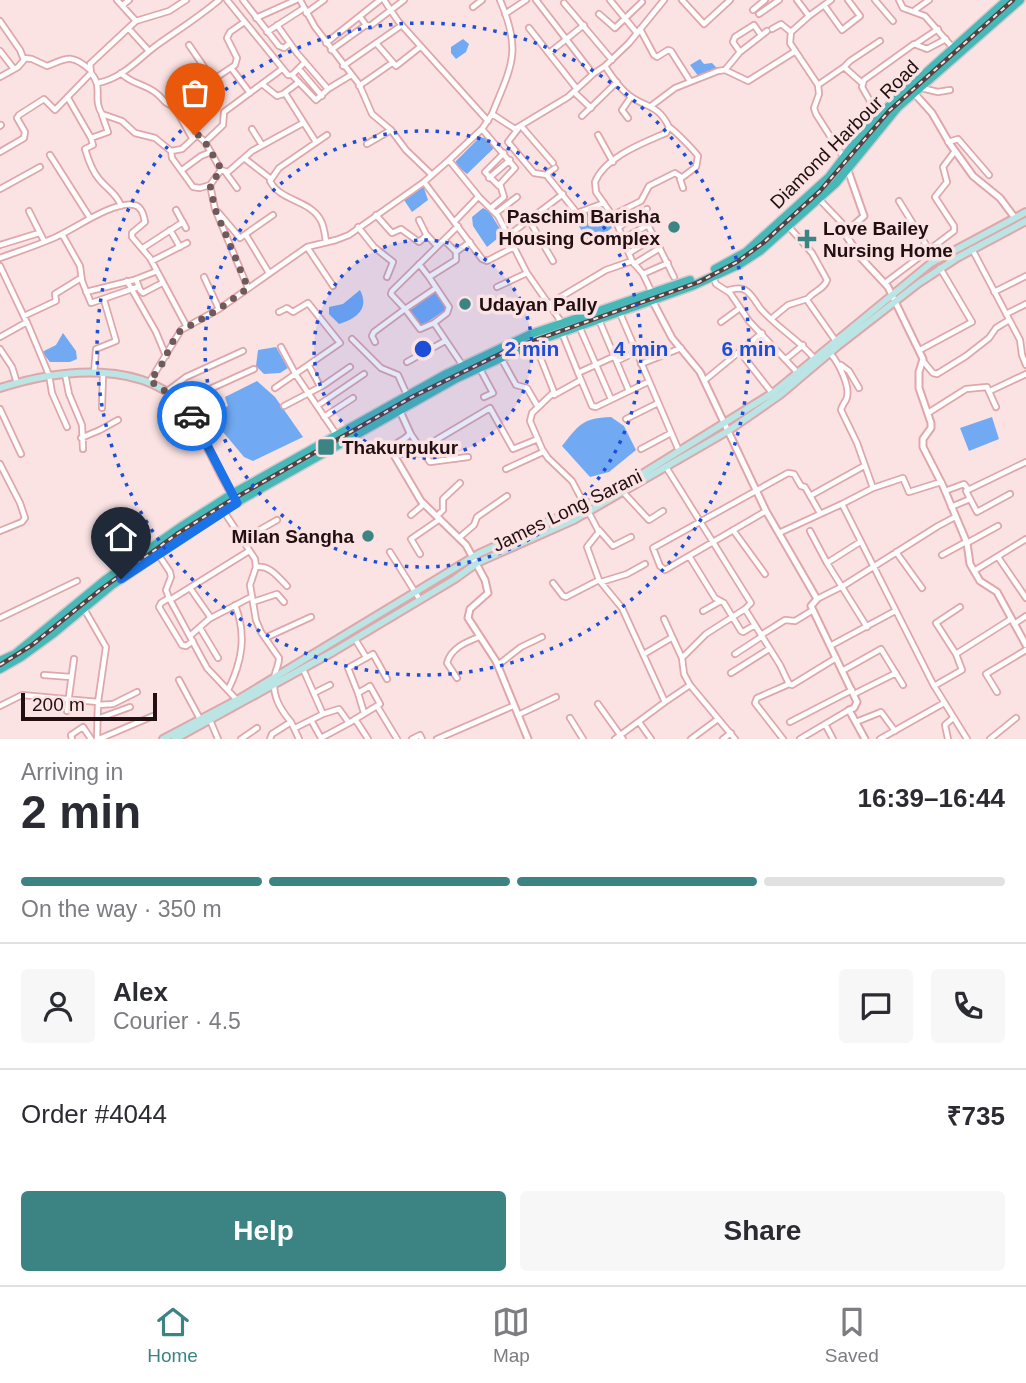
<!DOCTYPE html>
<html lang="en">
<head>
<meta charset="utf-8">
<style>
	body { margin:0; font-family:Arial,sans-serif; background:#f7f7f7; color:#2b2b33; height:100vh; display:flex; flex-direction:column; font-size:26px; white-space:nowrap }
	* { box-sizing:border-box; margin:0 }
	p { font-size:23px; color:#7c7c81 }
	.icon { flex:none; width:38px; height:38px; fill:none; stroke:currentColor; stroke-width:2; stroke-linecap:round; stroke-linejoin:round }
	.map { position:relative; height:739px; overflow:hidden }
	.details { display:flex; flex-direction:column; background:#fff; flex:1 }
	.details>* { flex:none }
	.scale { position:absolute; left:21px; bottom:18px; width:136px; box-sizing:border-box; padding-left:7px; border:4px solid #230f11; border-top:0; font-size:19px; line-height:24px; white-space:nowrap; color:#230f11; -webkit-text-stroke:5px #fbe3e4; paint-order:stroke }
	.pin { position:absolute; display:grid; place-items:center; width:60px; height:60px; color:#fff; margin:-72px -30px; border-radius:50% 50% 50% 0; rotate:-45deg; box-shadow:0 0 7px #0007 }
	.pin .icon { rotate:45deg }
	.courier { position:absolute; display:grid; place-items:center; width:70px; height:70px; margin:-35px; border:5px solid #1a73e8; border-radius:50%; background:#fff; color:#222; box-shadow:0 2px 9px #0007 }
	.summary em { font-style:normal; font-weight:600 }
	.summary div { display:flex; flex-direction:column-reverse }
	.summary { display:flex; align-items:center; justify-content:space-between; height:119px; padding:0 21px }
	h1 { font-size:46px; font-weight:600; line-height:52px }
	.bar { display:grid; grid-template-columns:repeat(4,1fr); gap:10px 7px; align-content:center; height:84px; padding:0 21px }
	.bar i { height:9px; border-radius:5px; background:#e1e1e2 }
	.bar .on { background:#3c8484 }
	.bar p { grid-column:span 4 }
	.line { display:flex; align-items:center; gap:18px; padding:0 21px; border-top:2px solid #e1e1e2 }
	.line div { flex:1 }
	.round { display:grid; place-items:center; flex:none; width:74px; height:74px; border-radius:7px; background:#f7f7f7 }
	.primary-button { display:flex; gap:14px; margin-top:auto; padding:14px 21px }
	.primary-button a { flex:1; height:80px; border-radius:7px; background:#3c8484; color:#fff; font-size:28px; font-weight:600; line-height:80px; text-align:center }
	.primary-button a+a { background:#f7f7f7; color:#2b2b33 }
	.tab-bar { display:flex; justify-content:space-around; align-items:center; height:98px; border-top:2px solid #e1e1e2; background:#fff; font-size:19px; color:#7c7c81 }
	.tab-bar a { display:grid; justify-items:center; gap:4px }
	.tab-bar .on { color:#3c8484 }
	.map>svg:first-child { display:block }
</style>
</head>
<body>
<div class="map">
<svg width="1026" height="739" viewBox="0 0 1026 739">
	<rect width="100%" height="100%" fill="#fbe3e4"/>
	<!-- water -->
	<path fill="#71aaf3" d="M463 39 469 44 466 52 456 59 451 53V47Z
		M700 59 704 64 712 63 717 68 699 77 690 65Z
		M480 137 488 139 495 147 467 174 456 165V161Z
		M423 185 428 200 412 212 404 200Z
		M595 207 599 213 603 212 612 228 590 243 574 219Z
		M483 208 489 211 500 229 496 232 498 238 487 247 473 226 472 217Z
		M360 290C370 309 356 319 339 324L329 314V307L343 304Z
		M436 291 448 308 420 327 409 311Z
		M63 333 76 351 77 359 70 362H50L42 352 56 345Z
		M276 347 288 368 280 373 264 374 256 366 258 350Z
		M257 381 275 397 303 437 253 461 244 457 213 420 214 411 228 406 225 397Z
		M611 417 624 426 636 450 609 472 590 477 562 446C579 425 582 418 611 417Z
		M992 417 999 439 969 451 960 428Z"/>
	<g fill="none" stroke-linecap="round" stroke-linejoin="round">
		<!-- minor casing -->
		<g stroke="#dfa7aa" stroke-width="8">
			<path id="minor" d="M117 0 136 21
				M227 0 288 75H292L305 62
				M243 0 279 46 284 48 290 43
				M300 0 315 27 359 84 372 114 391 130 406 150 432 175
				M384 0 398 21 488 121
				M500 0C522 51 512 65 492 114L515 129 568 97 593 74 605 66 629 43 664 0
				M536 0 593 74
				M610 0 637 33
				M682 0 704 24 730 0
				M797 0 809 16 791 32 790 43 818 85
				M875 0 893 21
				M899 0 903 8 925 16 953 48
				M564 3 612 60
				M123 5 129 0
				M824 5 842 30 860 16 848 0
				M473 7 482 0
				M753 10 765 0
				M915 10 929 0
				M306 13 324 0
				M505 14 526 0
				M599 14 615 28 642 2
				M759 14 779 0
				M809 16 831 0
				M360 17 366 25 370 26 404 0
				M256 18 296 0
				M0 21 20 50 24 60 18 67 0 77
				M277 25 297 53 328 89 351 75
				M529 28 577 89
				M129 29 149 51
				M640 29 654 55 657 57 668 50 671 51 690 81
				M772 29 781 24 791 32
				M267 32 304 8
				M326 43 380 0
				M376 43 396 66 420 47
				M917 43 938 29
				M189 45 213 80
				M331 50 366 25
				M0 51 14 69
				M740 52 733 42 735 37 754 25 761 35
				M549 53 584 25
				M24 58 32 59 47 66C66 59 71 53 89 69
				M343 66 402 25
				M605 66C612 77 620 89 630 96 646 108 658 104 669 127L666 133C643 143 605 157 595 182L596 192 615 219 632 261 643 274 652 293
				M844 67 850 61 880 41
				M232 69 250 93
				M299 69 322 96
				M725 70 740 52 767 31
				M91 73C104 88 92 98 102 114L122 121 135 133 155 138 171 151 182 149 197 135 205 142 221 170 210 185 215 209 248 288
				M121 73C131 84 145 84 156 93 164 99 164 104 174 106L192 138
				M292 75 316 100 328 89
				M98 83C123 78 138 59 157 45 178 30 199 17 219 0
				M262 84 277 96 283 94 299 82
				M818 85 819 94 814 108 816 114 844 158
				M818 85 844 67 862 83
				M359 86 392 63
				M921 88 938 92 950 90
				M574 92 591 108
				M285 93 316 142
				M68 98 91 138 108 132 102 115
				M174 106 235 65 237 58 227 38 230 32 243 23
				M651 106 675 88 718 71 725 70 748 81 794 52
				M874 108 862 87 864 80 914 44 927 49 946 39
				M492 114 482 129 449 160 479 197 498 216 527 273 562 323
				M582 116 617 82
				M628 118 622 110 631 97
				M0 126 1 125
				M522 127 553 163
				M669 127C673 129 694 150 698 156L696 167 680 179 683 188
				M252 129 262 145
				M482 129 515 168 500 184 504 197 491 208
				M518 129 508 142 534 173 547 175
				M598 135 613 162
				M91 138 93 145 85 149C88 159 92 171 99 179 106 188 118 195 121 206
				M205 142 223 125 224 112 282 69
				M948 142 958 139 989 175
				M367 144 391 130
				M171 151 172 158 193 187 200 188 210 185
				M0 152 24 138 25 132 17 118 19 115 44 99 55 110 91 73 90 64 136 21 169 11 186 0
				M50 155 90 218
				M244 158 271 179
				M449 160 424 182 482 259 487 261 514 247
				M555 168 548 173V177L577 213
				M182 170 201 156 211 152
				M221 170 228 172 252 151 303 123
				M226 173 237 188
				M489 178 510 160
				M499 186 485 172 504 153
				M0 189 40 167
				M819 199 841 222
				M899 201 928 248
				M176 210 186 228
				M29 211 44 241
				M218 212 240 238 273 215
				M496 213 517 197
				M376 215 392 233 401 229 419 242 427 235
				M613 215 641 201 649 186 675 173 681 177
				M782 219 812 253 827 280C824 290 811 292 807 300L835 340
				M419 220 426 234 437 246
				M529 220 553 261
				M455 221 478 197
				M574 221 577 213 604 203
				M358 227 374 247 393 262 387 277
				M619 227 647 209
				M170 230 180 247
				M62 234 80 266 82 281 91 303 138 287
				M246 235 269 273
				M509 235 563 194
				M624 238 648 225 674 277
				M444 240 456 252
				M326 242C325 234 324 225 320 219 309 200 280 201 270 181L279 168 327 135
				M0 245 39 233
				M307 247 333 286
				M143 248 183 222
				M972 249 1020 340 1022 355 1026 365
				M629 253 655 237
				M0 258C19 251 39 245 58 236 76 228 113 201 134 205 141 206 144 216 145 222L132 233V237L150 258 187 327
				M152 261 187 243
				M419 264 429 277
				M634 264 660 248
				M0 266 29 327 49 375 52 393 67 427
				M643 274 668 263
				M204 277 219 309
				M713 277 716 284 730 293 749 321 797 372
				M136 279 140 290 143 293 162 283
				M127 281 156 332 166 356
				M885 283 954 231V226L935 197 947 182 943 167 955 151
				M497 287 527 273
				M729 290C734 289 740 287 745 290 751 293 756 302 760 308 776 327 798 339 814 358
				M86 292 134 280 157 271
				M994 292 1026 276
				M549 304 606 270 632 261
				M619 311 679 451
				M1006 314 1026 304
				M24 316 56 301 55 294 81 278
				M771 319 788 305 807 299
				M599 320 629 391
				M721 322 740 308
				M434 323 420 329 405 309 436 288
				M579 326 611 399
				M562 333 581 380
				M0 337 27 322
				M352 339 381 368 398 375 407 395
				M375 342 372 336 374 332 405 309 391 294 392 291 458 226
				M535 344 554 392 532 413 530 421 542 449 548 458 572 481 598 530V533L587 547 599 580 622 608 665 702 690 685 735 739
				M281 347 296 375 336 434
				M0 349 12 367 17 383
				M920 350 972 322 940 268
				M740 352 772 393
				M830 353C838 362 852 388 846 400 844 403 842 406 841 410L857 443 873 488 842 504 933 684 967 739
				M501 358 516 385 527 388 538 407
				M786 359 803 345
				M617 361 636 352
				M923 361 933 373 937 374 966 356 989 338 996 328 1009 320
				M407 362 445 341
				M641 364 681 348
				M841 365 849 371 859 388
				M309 366 320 386
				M463 366 434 323 447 313 449 307 429 277 456 260V252L470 242
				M480 369 493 393 484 397
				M94 373 96 349 116 341 104 300
				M578 373 615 356
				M65 374 69 394 82 425 83 449
				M705 380 762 333
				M150 381 181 330 219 309 307 247 336 240 349 235 424 182
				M275 388 340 343 308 303 293 312 287 308 279 312
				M990 391 1026 374
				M166 392 186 377 243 351
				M554 395 581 380 592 406 596 407 648 382
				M182 404 190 398 254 369
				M284 406 324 385 350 367
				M317 406 364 374
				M102 408 103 374
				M0 409 21 454
				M928 413 966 389 987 387 996 407
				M324 417 353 398
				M626 419 658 403
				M410 433 430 462 468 457
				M81 438 100 430 118 420
				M421 449 490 408 513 449 538 439
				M641 449 671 433
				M0 464 20 503 25 518 22 522 0 531
				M666 467 751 603 745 609 780 665 789 684 792 685 836 658
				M506 469 543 452
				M873 488 903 478 909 492 941 482
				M945 491 964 484 968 489
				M623 492 649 520 663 511
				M1010 494 977 512 966 491 1026 462
				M810 496 864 466
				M951 507 970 499
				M223 510 255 559 256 567 250 585 256 620 261 632 279 658C279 666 274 672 274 680 273 697 280 709 291 722L272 734 270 739
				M411 515 424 504
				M437 516 443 510V499L460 483
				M599 530 613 546 631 537
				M733 530 765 574
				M810 531 827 563 867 627
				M779 533 842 504
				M460 537 474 525 477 517 507 496
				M242 540 277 520
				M967 543 998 526
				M390 552 420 600
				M896 552 922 588
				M158 554 170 572 171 577 166 590 169 598 207 668 237 700
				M420 554 411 539 440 519
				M942 555 966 542
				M689 556 766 511
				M998 557 1026 598
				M827 563 860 542
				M256 567C270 565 278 577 287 586
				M974 571 1026 539
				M601 582 627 574 645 564
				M553 583 563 596 566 597 599 580
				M190 588 211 618
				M169 598 161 603 159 607 182 645 186 646 193 641
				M817 599 843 586 938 526 955 517
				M170 600 249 551
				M253 602 277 594 284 602
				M83 607 106 647 98 702 97 739
				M703 611 719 602
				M0 618 77 581
				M664 619 682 658
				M1014 624 1026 616
				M755 625 743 632 741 631 724 603 715 598 689 556 665 570 660 566 653 548 788 473 794 474 801 486 805 487 820 513
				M200 628 218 658
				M191 635 209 619 251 597
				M761 635 785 620 795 621 813 610
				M265 638 311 617
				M355 639 366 657
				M830 646 895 611
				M644 654 671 638
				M735 654 761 637
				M956 654 1011 619
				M498 665 521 647 542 637
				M842 671 881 649 903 685
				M731 673 769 649
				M44 675 71 677
				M457 678 447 663C451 648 466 642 479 637
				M179 680 200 719
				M690 685 684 674 682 658 706 634 745 609
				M934 686 962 670 956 654 936 623 960 607
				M228 690C242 662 247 635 235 605
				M997 692 986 674 1026 650
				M314 693 330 685
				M358 693 364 713
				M854 694 896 673
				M598 704 623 739
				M98 705 113 704 137 692
				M0 706 22 695 98 702
				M377 706 397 739
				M67 711 74 659
				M323 714 339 709 349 723 380 704 370 686 358 693 348 668 373 654 387 679
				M518 715 556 697
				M570 718 583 739
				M97 719 130 707
				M355 719 368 739
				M210 720 218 739
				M311 720 321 738 349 723
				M291 722 299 739
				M639 722 651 739
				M790 722 852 690
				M856 722 881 712 895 731
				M825 724 833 739
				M295 728 323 714 303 669
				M72 739 71 735 83 727 91 739
				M99 739 153 716
				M241 739 257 728
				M412 739 420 735 422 739
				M437 739 513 706
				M615 739 665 702
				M691 739 718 719
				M723 739 731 733
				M783 739 755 703 757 698 789 684
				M800 739 849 710
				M880 739 944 703
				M948 739 945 725 953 718
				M990 739 1016 718"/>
		</g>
		<!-- tertiary casing -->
		<g stroke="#dfa7aa" stroke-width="9">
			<path id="tertiary" d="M914 93 932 113 950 144 973 176 1000 198 1015 218
				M844 159 864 216 847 231V237L861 258 888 287 923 359 919 372V388L931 423V428L923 439V447L943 486 967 543 970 564 980 581 997 592 1026 645
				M652 300 672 338 700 372 766 511 817 599 811 606 857 702 854 708 849 710 865 739
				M400 411 410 433C406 441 394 442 391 450L421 501 466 545 485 580 488 593 470 609 468 618 496 661 528 739"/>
		</g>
		<!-- secondary casing -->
		<g stroke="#dfa7aa" stroke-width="10">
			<path id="secondary" d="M0 388C59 369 147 358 190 413 197 422 202 435 207 446 216 465 226 484 237 503
				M163 739 237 700 478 554 613 492 774 392 931 263 1026 212
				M175 739 333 652 455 579 477 563 574 520 728 431 780 395 838 346 919 283 957 258 1026 221"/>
		</g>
		<!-- trunk casing -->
		<g stroke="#cfcacb" stroke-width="11">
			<path id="trunk" d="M715 269 746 252 829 177 861 135 890 105 1007 0
				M0 661 15 654 105 580 182 526 232 494 446 374 531 334 690 280
				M0 669 21 657 54 633 112 585 223 510 457 378 543 339 692 286 740 264 760 251 836 183 898 107 1020 0"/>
		</g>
		<!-- minor -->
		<use href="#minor" stroke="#fff" stroke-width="4.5"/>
		<!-- tertiary -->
		<use href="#tertiary" stroke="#fff" stroke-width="5"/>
		<!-- secondary -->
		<use href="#secondary" stroke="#bbe4e4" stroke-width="6"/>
		<!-- trunk -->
		<use href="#trunk" stroke="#48b7b7" stroke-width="8"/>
		<!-- rail casing -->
		<g stroke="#544041" stroke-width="4.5">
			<path id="rail" d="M0 665 32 645 100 590 177 534 228 502 412 397 510 349 699 282 737 262 763 243 820 191 889 111 1013 0"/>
		</g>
		<!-- rail -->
		<use href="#rail" stroke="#fbe3e4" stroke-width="2" stroke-dasharray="5" stroke-linecap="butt"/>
	</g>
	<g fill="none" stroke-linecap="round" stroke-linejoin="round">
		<!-- done -->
		<path stroke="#6f595b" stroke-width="7" stroke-dasharray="0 12.6" d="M192 416 171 395 150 381 162 364 177 333 219 309 248 288 215 209 210 185 221 170 220 167 205 142 199 135H195"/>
		<!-- route -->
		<path stroke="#1a73e8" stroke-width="9" d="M121 579 237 503 192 416"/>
	</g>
	<!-- distance rings -->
	<circle cx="423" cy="349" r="109" fill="#1d4ed8" fill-opacity=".12"/>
	<g fill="none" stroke="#1d4ed8" stroke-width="3.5" stroke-dasharray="3.5 7">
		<circle cx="423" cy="349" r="109"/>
		<circle cx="423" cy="349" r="218"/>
		<circle cx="423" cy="349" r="326"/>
	</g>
	<!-- markers -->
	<g fill="#3c8484" stroke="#fbe3e4" stroke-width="2.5">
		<circle cx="674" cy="227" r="7"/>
		<path d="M803.5 228.5h7v7h7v7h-7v7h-7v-7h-7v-7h7z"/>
		<circle cx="465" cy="304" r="7"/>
		<rect x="317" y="438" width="18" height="18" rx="3.5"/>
		<circle cx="368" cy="536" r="7"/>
	</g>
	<g text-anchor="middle" stroke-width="7" stroke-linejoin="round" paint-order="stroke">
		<!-- street labels -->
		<g font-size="19" fill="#230f11" stroke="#fbe3e4">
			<text transform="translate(844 134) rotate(-45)" y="7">Diamond Harbour Road</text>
			<text transform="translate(567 510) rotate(-26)" y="7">James Long Sarani</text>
		</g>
		<!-- poi labels -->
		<g font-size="19" font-weight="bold" fill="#230f11" stroke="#fbe3e4" text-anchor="start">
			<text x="660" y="223" text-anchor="end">Paschim Barisha<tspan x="660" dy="22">Housing Complex</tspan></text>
			<text x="823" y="235">Love Bailey<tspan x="823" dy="22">Nursing Home</tspan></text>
			<text x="479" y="311">Udayan Pally</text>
			<text x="342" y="454">Thakurpukur</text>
			<text x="354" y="543" text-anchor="end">Milan Sangha</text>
		</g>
	</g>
	<circle cx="423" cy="349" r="10" fill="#1d4ed8" stroke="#fbe3e4" stroke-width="3.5"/>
	<g font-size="21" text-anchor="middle" font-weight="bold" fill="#1d4ed8" stroke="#fbe3e4" stroke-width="7" stroke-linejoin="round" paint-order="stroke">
		<text x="532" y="356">2 min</text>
		<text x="641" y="356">4 min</text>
		<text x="749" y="356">6 min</text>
	</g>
</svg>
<div class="scale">200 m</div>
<div class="pin" style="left:195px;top:135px;background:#ea580c"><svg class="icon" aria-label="bag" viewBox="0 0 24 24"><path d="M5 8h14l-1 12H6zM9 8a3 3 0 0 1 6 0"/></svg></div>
<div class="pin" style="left:121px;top:579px;background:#1f2937"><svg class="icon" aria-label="home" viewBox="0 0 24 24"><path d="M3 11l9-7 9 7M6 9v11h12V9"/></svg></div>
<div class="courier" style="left:192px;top:416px"><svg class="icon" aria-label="car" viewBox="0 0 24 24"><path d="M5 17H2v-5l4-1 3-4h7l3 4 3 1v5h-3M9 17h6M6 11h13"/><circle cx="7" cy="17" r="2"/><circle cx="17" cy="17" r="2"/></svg></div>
</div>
<section class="details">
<div class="summary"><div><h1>2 min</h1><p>Arriving in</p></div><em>16:39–16:44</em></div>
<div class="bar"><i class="on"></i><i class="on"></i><i class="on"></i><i></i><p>On the way · 350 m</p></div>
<div class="line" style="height:126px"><a class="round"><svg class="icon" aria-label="person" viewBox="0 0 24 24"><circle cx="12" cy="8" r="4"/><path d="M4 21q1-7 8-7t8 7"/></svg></a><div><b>Alex</b><p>Courier · 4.5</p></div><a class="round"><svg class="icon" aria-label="chat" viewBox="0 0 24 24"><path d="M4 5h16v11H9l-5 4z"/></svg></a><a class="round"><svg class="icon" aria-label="phone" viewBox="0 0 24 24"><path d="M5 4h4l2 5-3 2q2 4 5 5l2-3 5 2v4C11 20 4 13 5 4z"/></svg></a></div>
<div class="line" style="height:91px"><div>Order #4044</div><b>₹735</b></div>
<div class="primary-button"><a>Help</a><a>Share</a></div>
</section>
<nav class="tab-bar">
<a class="on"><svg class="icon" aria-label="home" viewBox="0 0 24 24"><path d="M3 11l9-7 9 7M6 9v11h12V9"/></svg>Home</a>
<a><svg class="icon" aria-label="map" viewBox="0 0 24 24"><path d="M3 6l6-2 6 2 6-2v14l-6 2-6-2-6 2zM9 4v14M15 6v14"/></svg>Map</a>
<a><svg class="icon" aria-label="saved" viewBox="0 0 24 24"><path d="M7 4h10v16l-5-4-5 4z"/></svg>Saved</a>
</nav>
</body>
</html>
